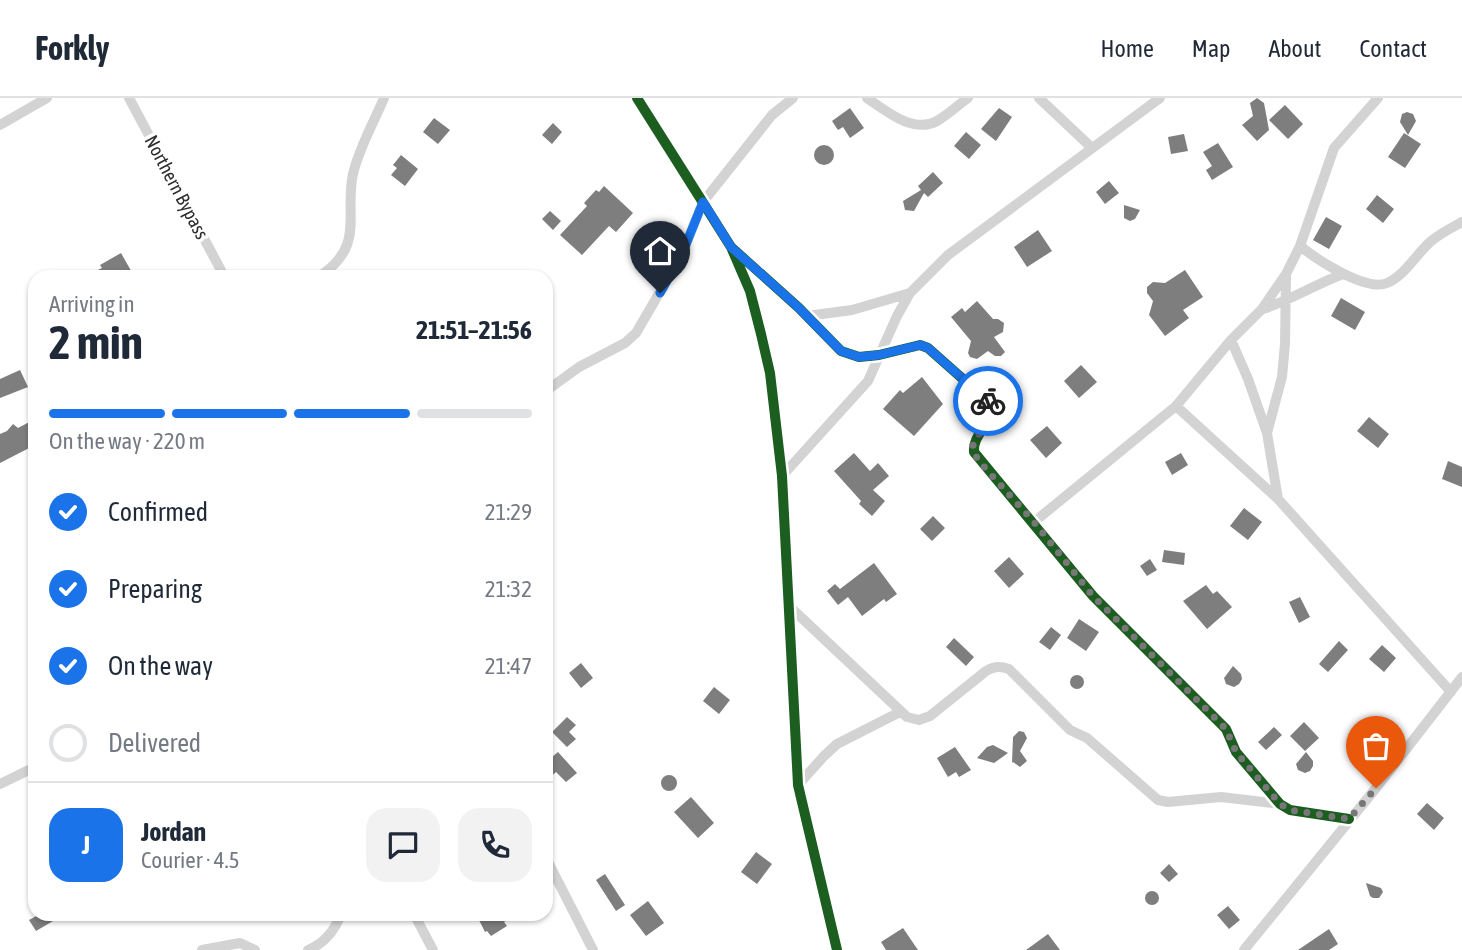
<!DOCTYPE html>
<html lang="en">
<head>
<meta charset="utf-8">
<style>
	body { margin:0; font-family:"Asap Condensed",sans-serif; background:#f2f2f3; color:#1f2937; height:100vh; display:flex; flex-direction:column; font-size:26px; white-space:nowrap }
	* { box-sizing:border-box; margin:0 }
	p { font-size:23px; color:#747a83 }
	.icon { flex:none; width:38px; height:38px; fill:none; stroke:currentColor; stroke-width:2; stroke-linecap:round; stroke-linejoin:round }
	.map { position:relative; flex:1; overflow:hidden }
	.details { position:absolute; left:28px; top:172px; width:525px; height:651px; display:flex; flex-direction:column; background:#fff; border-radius:21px; box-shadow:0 2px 5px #0004 }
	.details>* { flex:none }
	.pin { position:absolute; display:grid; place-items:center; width:60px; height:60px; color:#fff; margin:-72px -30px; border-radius:50% 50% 50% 0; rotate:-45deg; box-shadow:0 0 7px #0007 }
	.pin .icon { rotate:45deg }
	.courier { position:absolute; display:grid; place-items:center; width:70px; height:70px; margin:-35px; border:5px solid #1a73e8; border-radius:50%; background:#fff; color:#222; box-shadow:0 2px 9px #0007 }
	.headline em { font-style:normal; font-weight:700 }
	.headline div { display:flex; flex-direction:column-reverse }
	.headline { display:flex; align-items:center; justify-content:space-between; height:119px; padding:0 21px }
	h1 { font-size:46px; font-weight:700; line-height:52px }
	.bar { display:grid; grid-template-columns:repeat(4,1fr); gap:10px 7px; align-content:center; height:84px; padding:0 21px }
	.bar i { height:9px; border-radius:5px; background:#e0e1e3 }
	.bar .active { background:#1a73e8 }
	.bar p { grid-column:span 4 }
	.line { display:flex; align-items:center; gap:18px; padding:0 21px; border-top:2px solid #e0e1e3 }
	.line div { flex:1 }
	.round { display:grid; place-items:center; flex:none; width:74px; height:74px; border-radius:21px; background:#f2f2f3 }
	ol { padding:0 21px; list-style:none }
	li { display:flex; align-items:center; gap:21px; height:77px }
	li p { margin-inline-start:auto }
	li .icon { padding:7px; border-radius:50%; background:#1a73e8; color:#fff; stroke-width:4 }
	li:last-child { color:#747a83 }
	li i { width:38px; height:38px; border:4px solid #e0e1e3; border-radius:50% }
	header { display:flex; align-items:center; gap:42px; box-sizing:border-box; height:98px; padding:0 35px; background:#fff; border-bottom:2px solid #e0e1e3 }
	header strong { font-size:33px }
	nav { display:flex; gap:38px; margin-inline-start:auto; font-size:24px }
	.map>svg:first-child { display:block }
</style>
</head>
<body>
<header>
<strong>Forkly</strong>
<nav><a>Home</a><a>Map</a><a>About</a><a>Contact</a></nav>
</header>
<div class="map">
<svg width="1462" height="852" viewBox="0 0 1462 852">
	<rect width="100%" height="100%" fill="#fff"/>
	<!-- building -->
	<path fill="#7e7e7e" d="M1257 0 1264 5 1269 32 1257 43 1242 27 1253 18 1250 5Z
		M1285 7 1303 26 1288 41 1269 22Z
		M850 10 864 30 850 40 843 29 838 32 832 23Z
		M999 10 1012 19 996 43 981 31Z
		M1407 14 1413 16 1416 23 1408 37 1400 24 1402 16Z
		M434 20 450 32 438 46 423 34Z
		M553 25 562 34 552 46 542 37Z
		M966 34 981 47 969 61 954 48Z
		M1404 35 1421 46 1405 70 1388 59Z
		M1184 36 1188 53 1171 56 1168 39Z
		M1218 45 1233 69 1212 82 1206 72 1212 68 1203 54Z
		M814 57a10 10 0 1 1 20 0a10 10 0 1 1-20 0Z
		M401 57 418 71 405 88 391 77 397 70 393 67Z
		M933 74 943 85 928 99 924 95 914 113 905 112 903 103 921 92 918 88Z
		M1109 83 1119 95 1105 106 1096 94Z
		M604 88 633 115 616 134 609 128 582 157 560 137 587 108 584 105 596 92 599 94Z
		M1377 97 1394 111 1383 125 1366 111Z
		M1124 107 1140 112 1135 121 1130 123 1124 120Z
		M550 113 561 123 553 132 542 121Z
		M1326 119 1342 128 1329 151 1313 142Z
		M1038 132 1052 153 1027 169 1014 149Z
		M121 155 134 178H85L102 170 100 167Z
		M1185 172 1203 199 1183 212 1189 220 1165 238 1149 217 1153 203 1147 195V189L1153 184 1165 185Z
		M1341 200 1365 214 1355 232 1331 218Z
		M977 203 993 221H998L1004 225 1003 234 994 239 1005 254 1001 258H995L988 253 977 261 970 259 968 255 971 243 951 219 962 210 965 214Z
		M1081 267 1097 284 1079 300 1064 283Z
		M20 272 28 289 0 300V281Z
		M922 279 943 306 914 338 883 311 900 292 903 295Z
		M1369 319 1389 336 1378 350 1357 333Z
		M35 321V347L0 365V336L7 333 13 326 18 330Z
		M1047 328 1062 345 1046 360 1030 342Z
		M854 355 870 373 878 365 889 378 873 392 885 403 872 418 859 406 861 403 834 373Z
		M1181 355 1188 367 1172 377 1165 364Z
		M1448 363 1462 369V389L1442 381Z
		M1244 410 1262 424 1248 442 1230 428Z
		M933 418 945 430 932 443 920 431Z
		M1164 452 1185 455 1184 467 1162 464Z
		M1009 459 1024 476 1009 490 994 473Z
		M1150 461 1157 472 1147 478 1140 468Z
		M874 465 897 496 886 504 884 501 862 518 848 499 838 507 827 493 835 486 840 491Z
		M1206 487 1213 496 1217 493 1232 509 1207 531 1183 503Z
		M1300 499 1310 519 1299 525 1289 504Z
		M1079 521 1099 534 1086 553 1067 540Z
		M1051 529 1061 537 1050 552 1039 544Z
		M954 540 974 559 966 568 946 549Z
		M1339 543 1348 552 1328 574 1319 566Z
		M1382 547 1396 560 1384 574 1369 561Z
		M581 565 593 580 581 590 569 575Z
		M1233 568 1241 576 1242 581 1239 586 1234 589 1226 586 1224 580Z
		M1070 584a7 7 0 1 1 14 0a7 7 0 1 1-14 0Z
		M714 589 730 602 719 616 703 603Z
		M567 619 576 627 569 634 576 641 567 649 552 634Z
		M1304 624 1319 640 1305 653 1290 638Z
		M1274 629 1282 637 1266 652 1258 644Z
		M1019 633 1024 634 1027 640 1020 653 1027 663 1020 669 1013 664 1012 665 1013 639Z
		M993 647 1008 655 994 665 977 660 987 649Z
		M955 649 971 672 959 679 956 674 948 679 937 660Z
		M558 654 577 675 566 684 556 674 546 683V664Z
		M1306 654 1313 663V668L1310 673 1305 675 1298 672 1296 666Z
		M661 685a8 8 0 1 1 16 0a8 8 0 1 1-16 0Z
		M691 699 714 725 698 740 674 714Z
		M1427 705 1444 720 1434 732 1417 716Z
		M756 754 772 766 757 786 741 774Z
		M1169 766 1178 776 1169 784 1160 775Z
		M605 776 625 807 616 813 596 782Z
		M1366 785 1381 790 1383 794 1379 800H1373L1370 798Z
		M1145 800a7 7 0 1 1 14 0a7 7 0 1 1-14 0Z
		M648 803 664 825 646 838 630 817Z
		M1228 808 1240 822 1229 831 1217 817Z
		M40 816H65L36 833 29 822Z
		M476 816H516L504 824 507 828 491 838 487 833 485 834Z
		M903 830 918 852H886L881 844Z
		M1329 831 1338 846 1329 852H1298Z
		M1048 836 1060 852H1026Z"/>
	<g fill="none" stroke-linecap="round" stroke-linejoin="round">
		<!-- minor -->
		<path stroke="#d3d3d3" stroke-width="10" d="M129 0 224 178
			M637 0 731 149 750 193 761 236 770 275 782 378 798 687 837 852
			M867 0C886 13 913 36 937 23 948 17 958 7 968 0
			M1039 0 1092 50
			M0 27 47 0
			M1300 148C1316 161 1366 194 1387 185 1404 178 1416 157 1430 144 1439 136 1451 130 1462 124
			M731 149 799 210 841 253 859 259 879 257 920 247 928 250 990 305C996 322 972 336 974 354L1093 498 1226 631 1236 654 1280 706 1290 712 1349 721
			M320 178C366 147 344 117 353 76 359 50 374 24 384 0
			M1263 211C1291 202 1316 186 1343 176
			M807 218 852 212 910 195
			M1231 242 1248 281 1267 335 1278 401
			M546 293 579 269 625 245 636 235 682 156 703 104 772 17 793 0
			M1176 308 1278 401 1451 594
			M1267 335 1282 279 1285 246 1286 179
			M782 378 868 283 897 218 910 195 948 157 1160 0
			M1034 424 1176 308 1231 242 1262 211 1286 176 1300 148 1334 50 1378 0
			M789 508 907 619 919 622 930 618 986 573C995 568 1000 568 1009 571L1070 632 1087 640 1158 702 1168 704 1221 699 1280 706
			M0 686 35 669
			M798 687 824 658 837 646 900 614
			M546 760 593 852
			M414 816 433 852
			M202 852 240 845 255 852
			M308 852C325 845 335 832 341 816
			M1244 852 1376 690 1462 579"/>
		<!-- cycleway casing -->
		<g stroke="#fff" stroke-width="15">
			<path id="cycleway" d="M637 0 731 149 750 193 761 236 770 275 782 378 798 687 837 852
				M731 149 799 210 841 253 859 259 879 257 920 247 928 250 990 305C996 322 972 336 974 354L1093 498 1226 631 1236 654 1280 706 1290 712 1349 721"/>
		</g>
		<!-- cycleway -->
		<use href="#cycleway" stroke="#1b5e20" stroke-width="10"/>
	</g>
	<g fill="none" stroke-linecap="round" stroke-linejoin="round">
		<!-- done -->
		<path stroke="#777" stroke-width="7" stroke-dasharray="0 12.6" d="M988 303 992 309V313L973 347 977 361 1034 424 1093 498 1226 631 1236 654 1280 706 1290 712 1349 721 1376 690"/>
		<!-- route -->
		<path stroke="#1a73e8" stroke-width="9" d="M660 195 682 156 703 104 731 149 799 210 841 253 859 259 879 257 920 247 928 250 988 303"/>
	</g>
	<g text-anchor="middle" stroke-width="7" stroke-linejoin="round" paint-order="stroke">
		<!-- street labels -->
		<g font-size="19" fill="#2e2e2e" stroke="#fff">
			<text transform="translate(177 89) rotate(62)" y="7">Northern Bypass</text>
		</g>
	</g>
</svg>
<div class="pin" style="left:1376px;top:690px;background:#ea580c"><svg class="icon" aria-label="bag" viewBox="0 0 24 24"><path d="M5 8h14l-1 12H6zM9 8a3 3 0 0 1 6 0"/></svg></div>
<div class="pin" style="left:660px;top:195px;background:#1f2937"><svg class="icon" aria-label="home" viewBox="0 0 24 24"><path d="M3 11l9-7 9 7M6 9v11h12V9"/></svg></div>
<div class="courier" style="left:988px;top:303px"><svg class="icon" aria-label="bike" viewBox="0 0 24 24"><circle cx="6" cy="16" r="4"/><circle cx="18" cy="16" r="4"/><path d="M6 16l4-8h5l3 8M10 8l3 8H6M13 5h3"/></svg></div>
<section class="details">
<div class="headline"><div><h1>2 min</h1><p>Arriving in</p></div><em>21:51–21:56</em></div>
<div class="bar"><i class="active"></i><i class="active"></i><i class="active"></i><i></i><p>On the way · 220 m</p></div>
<ol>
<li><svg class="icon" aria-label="check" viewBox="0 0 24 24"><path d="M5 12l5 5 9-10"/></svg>Confirmed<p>21:29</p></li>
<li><svg class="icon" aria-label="check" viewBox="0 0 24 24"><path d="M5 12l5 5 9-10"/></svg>Preparing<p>21:32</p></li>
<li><svg class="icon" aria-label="check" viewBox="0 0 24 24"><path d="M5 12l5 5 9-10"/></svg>On the way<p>21:47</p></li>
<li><i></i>Delivered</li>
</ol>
<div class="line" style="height:126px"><b class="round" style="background:#1a73e8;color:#fff">J</b><div><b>Jordan</b><p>Courier · 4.5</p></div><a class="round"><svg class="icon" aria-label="chat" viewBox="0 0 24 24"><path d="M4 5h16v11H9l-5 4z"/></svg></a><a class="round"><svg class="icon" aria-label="phone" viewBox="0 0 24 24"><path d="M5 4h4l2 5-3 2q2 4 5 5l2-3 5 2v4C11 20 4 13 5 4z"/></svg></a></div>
</section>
</div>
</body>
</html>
